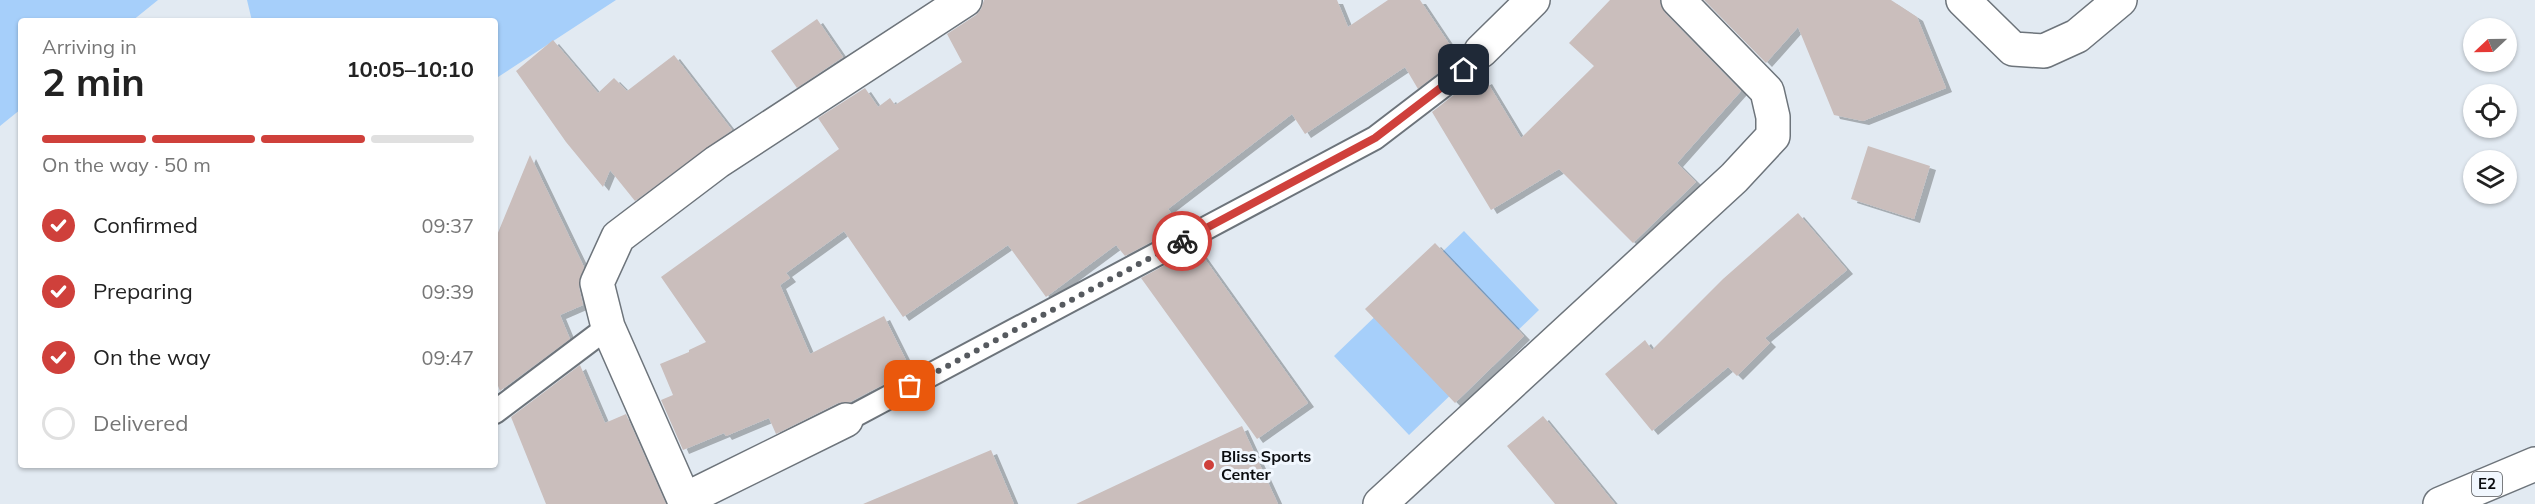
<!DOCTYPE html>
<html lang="en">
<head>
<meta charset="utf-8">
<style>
	body { margin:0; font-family:Mulish,sans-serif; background:#f6f6f6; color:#222; height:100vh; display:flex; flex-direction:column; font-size:22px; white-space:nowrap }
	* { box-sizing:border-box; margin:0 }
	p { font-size:20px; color:#767676 }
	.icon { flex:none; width:33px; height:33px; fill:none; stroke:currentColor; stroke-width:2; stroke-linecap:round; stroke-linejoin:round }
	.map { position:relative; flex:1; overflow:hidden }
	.details { position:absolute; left:18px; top:18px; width:480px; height:450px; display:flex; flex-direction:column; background:#fff; border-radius:6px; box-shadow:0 2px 4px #0004 }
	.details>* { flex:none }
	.needle { width:39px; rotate:248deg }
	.buttons { position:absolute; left:2463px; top:18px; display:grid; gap:12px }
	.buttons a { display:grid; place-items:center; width:54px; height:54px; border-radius:50%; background:#fff; box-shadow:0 2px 4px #0004; font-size:30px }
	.pin { position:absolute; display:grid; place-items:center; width:51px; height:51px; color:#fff; margin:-26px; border-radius:12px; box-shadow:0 3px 9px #0006 }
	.courier { position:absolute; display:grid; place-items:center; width:60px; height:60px; margin:-30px; border:4px solid #cf403b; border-radius:50%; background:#fff; color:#222; box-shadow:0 2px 8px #0007 }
	.head em { font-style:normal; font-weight:700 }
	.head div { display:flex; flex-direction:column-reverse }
	.head { display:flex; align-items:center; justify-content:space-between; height:102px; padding:0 24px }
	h1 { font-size:39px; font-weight:700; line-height:45px }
	.bar { display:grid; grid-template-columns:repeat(4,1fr); gap:9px 6px; align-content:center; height:72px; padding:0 24px }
	.bar i { height:8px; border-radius:4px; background:#e0e0e0 }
	.bar .selected { background:#cf403b }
	.bar p { grid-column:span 4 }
	ol { padding:0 24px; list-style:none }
	li { display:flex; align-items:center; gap:18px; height:66px }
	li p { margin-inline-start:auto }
	li .icon { padding:6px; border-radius:50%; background:#cf403b; color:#fff; stroke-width:4 }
	li:last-child { color:#767676 }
	li i { width:33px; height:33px; border:3px solid #e0e0e0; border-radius:50% }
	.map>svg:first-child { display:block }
</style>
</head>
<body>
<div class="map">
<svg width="2535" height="504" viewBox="0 0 2535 504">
	<defs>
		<filter id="shadow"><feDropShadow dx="6" dy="4" stdDeviation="0" flood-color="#0004"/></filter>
	</defs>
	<rect width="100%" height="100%" fill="#e2eaf2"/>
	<!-- green -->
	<path fill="#a6cffa" d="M0 0H158L132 21H21V109L0 126Z
		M247 0H616L495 79V21H252Z
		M1464 231 1539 310 1409 435 1334 356Z"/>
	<!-- building -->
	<path fill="#cabebc" filter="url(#shadow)" d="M984 0H1337L1348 27 1388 0H1420L1458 57 1418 89 1405 67 1305 134 1292 114 1168 209 1181 226 1125 256 1116 245 1046 297 1008 245 903 317 844 231 786 273 790 278 780 285 810 354 884 316 911 370 850 402 838 403 776 434 769 418 726 436 724 433 683 450 661 400 673 395 660 364 689 352V350L706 342 661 277 839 149 818 118 865 88 878 107 890 98 895 105 962 62 947 34 976 15 981 9Z
		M1610 0H1660L1665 13 1741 91 1677 163 1696 182 1633 243 1559 169 1491 210 1432 112 1473 80 1477 85 1486 80 1521 138 1594 66 1569 43Z
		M1704 0H1891L1917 17 1946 88 1863 121 1834 115 1798 27 1766 63Z
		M817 19 843 57 797 88 771 51Z
		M553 40 598 93 614 78 627 91 674 55 732 130 635 201 610 170 603 187 566 142 516 71Z
		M1868 146 1930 166 1914 219 1851 199Z
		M530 155 584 267 579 287 583 305 560 315 570 339 500 391 495 378V240Z
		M1798 213 1847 270 1765 338 1770 343 1737 376 1728 367 1652 431 1605 374 1645 340 1652 350 1723 279Z
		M1435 243 1524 336 1455 403 1365 309Z
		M1197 248 1308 403 1257 439 1141 278Z
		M580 365 605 423 626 414 666 504H546L511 417Z
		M1543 416 1615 504H1555L1507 446Z
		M1242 426 1278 504H1076Z
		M991 450 1014 504H863Z"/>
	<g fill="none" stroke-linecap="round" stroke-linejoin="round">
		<!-- lane casing -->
		<g stroke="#6d747b" stroke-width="26">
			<path id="lane" d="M495 412 608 327
				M846 420 1375 138 1464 70 1481 51"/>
		</g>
		<!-- street casing -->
		<g stroke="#6d747b" stroke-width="36">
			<path id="street" d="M1963 0 2013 49 2044 51 2077 36 2120 0
				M1481 51 1533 0
				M684 500 846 420
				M686 504 608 327 597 283 618 237 717 162 965 0
				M1380 504 1734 178 1773 136V117L1767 91 1678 0"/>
		</g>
		<!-- highway casing -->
		<g stroke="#6d747b" stroke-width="36">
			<path id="highway" d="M2440 504 2535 464"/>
		</g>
		<!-- lane -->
		<use href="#lane" stroke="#fff" stroke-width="22"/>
		<!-- street -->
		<use href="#street" stroke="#fff" stroke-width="33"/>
		<!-- highway -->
		<use href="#highway" stroke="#fff" stroke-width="33"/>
	</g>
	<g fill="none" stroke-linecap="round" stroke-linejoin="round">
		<!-- done -->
		<path stroke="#565a5f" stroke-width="6" stroke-dasharray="0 10.8" d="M910 386 1182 241"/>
		<!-- route -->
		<path stroke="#cf403b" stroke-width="8" d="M1182 241 1375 138 1464 70"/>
	</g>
	<!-- markers -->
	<circle fill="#cf403b" stroke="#f1f7fe" stroke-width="2" cx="1209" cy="465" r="6"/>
	<g text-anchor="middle" stroke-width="6" stroke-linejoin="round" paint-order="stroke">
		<!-- shield labels -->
		<rect fill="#f1f7fe" stroke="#505357" stroke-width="1.5" x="2472" y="472" width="30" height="24" rx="4.5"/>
		<g font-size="15" font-weight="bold" fill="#0b0d10">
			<text x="2487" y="489">E2</text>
		</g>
		<!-- poi labels -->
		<g font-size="16" font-weight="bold" fill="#0b0d10" stroke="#f1f7fe" text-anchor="start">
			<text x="1221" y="462">Bliss Sports<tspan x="1221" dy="18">Center</tspan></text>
		</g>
	</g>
</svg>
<div class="buttons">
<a><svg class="needle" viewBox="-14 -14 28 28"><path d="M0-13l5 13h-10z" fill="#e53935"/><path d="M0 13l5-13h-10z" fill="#767676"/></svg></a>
<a><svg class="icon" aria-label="locate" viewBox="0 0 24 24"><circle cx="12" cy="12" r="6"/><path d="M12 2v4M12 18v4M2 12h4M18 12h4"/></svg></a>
<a><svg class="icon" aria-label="layers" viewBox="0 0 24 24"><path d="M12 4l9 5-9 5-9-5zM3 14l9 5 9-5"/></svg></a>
</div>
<div class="pin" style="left:910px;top:386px;background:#ea580c"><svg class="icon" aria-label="bag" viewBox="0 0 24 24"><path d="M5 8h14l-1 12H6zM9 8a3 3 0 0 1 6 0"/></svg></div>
<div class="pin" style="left:1464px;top:70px;background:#1f2937"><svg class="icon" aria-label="home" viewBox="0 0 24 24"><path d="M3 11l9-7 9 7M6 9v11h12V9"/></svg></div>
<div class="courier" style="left:1182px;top:241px"><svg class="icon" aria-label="bike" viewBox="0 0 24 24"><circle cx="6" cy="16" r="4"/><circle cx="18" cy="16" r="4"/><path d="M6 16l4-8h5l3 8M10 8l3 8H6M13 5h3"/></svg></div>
<section class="details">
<div class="head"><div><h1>2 min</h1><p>Arriving in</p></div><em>10:05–10:10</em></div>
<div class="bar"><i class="selected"></i><i class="selected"></i><i class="selected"></i><i></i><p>On the way · 50 m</p></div>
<ol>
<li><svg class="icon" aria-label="check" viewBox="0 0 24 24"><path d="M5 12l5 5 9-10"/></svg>Confirmed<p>09:37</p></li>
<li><svg class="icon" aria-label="check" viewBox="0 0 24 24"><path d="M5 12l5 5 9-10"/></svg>Preparing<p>09:39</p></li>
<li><svg class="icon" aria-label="check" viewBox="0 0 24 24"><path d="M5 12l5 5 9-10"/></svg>On the way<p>09:47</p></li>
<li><i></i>Delivered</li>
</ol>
</section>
</div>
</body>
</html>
